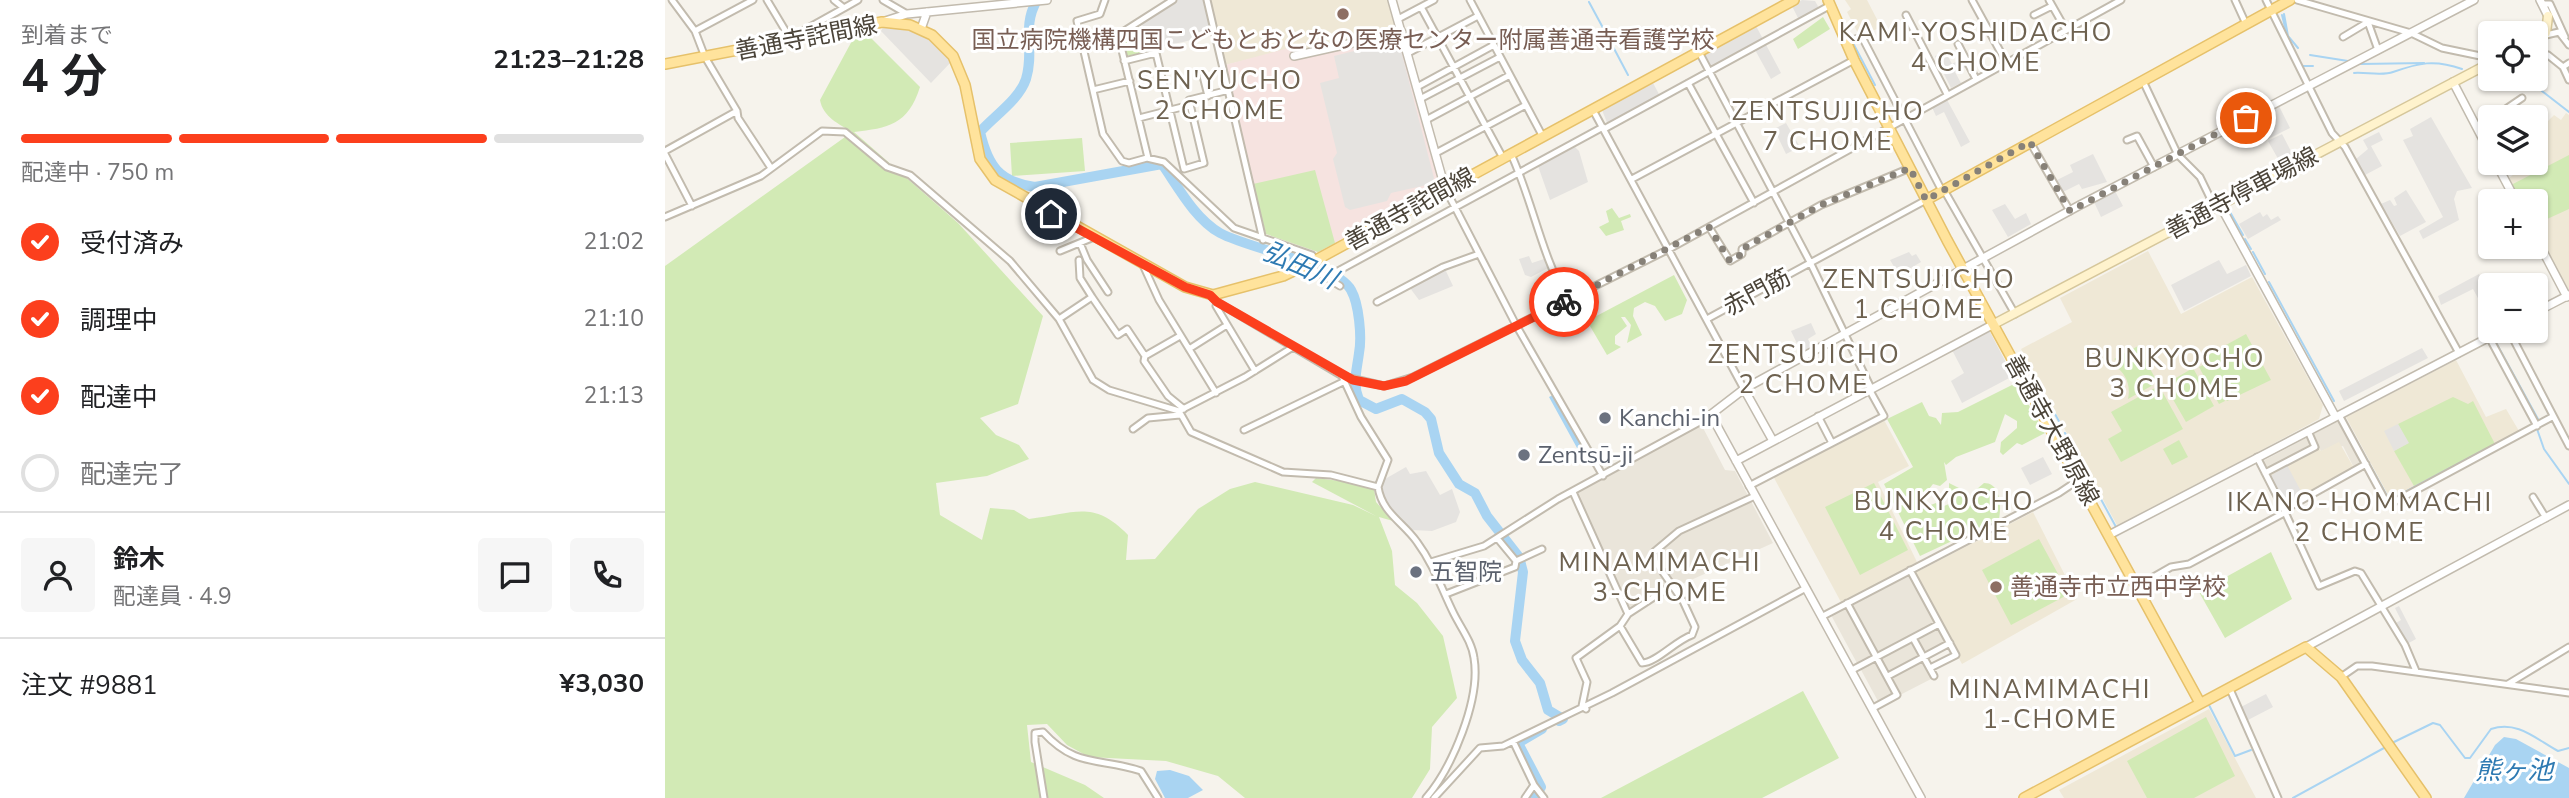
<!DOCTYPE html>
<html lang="ja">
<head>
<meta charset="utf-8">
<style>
	body { margin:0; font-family:"Nunito Sans","Noto Sans JP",sans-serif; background:#f6f6f6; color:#202124; height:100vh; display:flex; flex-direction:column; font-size:26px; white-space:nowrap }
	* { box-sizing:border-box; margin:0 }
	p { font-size:23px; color:#757577 }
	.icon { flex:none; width:38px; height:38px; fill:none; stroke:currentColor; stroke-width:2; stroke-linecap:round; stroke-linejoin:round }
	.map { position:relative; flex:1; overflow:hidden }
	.sheet { display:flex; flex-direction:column; background:#fff; width:665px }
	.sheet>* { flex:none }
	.tools { position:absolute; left:1813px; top:21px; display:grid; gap:14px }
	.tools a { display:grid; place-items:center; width:70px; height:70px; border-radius:7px; background:#fff; box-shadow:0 2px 5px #0004; font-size:35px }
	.pin { position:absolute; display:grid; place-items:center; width:60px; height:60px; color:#fff; margin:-30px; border:4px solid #fff; border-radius:50%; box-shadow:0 2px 7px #0007 }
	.courier { position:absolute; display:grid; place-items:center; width:70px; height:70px; margin:-35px; border:5px solid #fc3f1d; border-radius:50%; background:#fff; color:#222; box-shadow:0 2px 9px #0007 }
	.head em { font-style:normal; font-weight:700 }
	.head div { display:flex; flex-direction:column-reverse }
	.head { display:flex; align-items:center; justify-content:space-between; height:119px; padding:0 21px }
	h1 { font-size:46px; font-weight:700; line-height:52px }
	.bar { display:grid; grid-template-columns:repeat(4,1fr); gap:10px 7px; align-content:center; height:84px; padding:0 21px }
	.bar i { height:9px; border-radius:5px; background:#e0e0e0 }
	.bar .selected { background:#fc3f1d }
	.bar p { grid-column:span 4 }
	.line { display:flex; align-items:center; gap:18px; padding:0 21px; border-top:2px solid #e0e0e0 }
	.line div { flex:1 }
	.round { display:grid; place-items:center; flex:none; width:74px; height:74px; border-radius:7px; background:#f6f6f6 }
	ol { padding:0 21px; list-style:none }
	li { display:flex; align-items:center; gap:21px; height:77px }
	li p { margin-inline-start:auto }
	li .icon { padding:7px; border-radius:50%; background:#fc3f1d; color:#fff; stroke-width:4 }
	li:last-child { color:#757577 }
	li i { width:38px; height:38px; border:4px solid #e0e0e0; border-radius:50% }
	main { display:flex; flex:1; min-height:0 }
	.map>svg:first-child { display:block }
</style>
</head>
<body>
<main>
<section class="sheet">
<div class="head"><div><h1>4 分</h1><p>到着まで</p></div><em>21:23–21:28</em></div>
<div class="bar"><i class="selected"></i><i class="selected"></i><i class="selected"></i><i></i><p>配達中 · 750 m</p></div>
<ol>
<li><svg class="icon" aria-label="check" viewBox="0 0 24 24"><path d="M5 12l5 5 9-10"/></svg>受付済み<p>21:02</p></li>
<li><svg class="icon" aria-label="check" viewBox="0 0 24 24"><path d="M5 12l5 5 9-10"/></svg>調理中<p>21:10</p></li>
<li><svg class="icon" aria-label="check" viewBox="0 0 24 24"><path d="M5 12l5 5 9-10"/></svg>配達中<p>21:13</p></li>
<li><i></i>配達完了</li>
</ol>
<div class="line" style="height:126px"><a class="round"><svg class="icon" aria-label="person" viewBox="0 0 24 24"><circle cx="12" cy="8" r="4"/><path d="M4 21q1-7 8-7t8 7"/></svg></a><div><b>鈴木</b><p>配達員 · 4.9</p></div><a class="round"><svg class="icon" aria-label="chat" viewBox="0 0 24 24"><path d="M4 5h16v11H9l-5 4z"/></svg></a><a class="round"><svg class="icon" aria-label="phone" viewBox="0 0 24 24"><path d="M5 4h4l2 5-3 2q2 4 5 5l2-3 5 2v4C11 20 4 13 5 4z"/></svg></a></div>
<div class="line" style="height:91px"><div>注文 #9881</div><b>¥3,030</b></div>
</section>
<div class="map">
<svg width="1904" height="798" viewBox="0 0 1904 798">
	<rect width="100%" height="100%" fill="#f6f3ec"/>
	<!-- residential -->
	<path fill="#eae5da" d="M1674 420 1698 464 1689 468 1678 446 1656 451 1647 435Z
		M1036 424 1060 470 1070 471 1108 543 964 608 910 494Z
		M1643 437 1646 447 1600 469 1596 462Z
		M1245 574 1271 623 1213 653 1186 605Z
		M1182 607 1210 656 1193 665 1166 615Z
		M1273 627 1281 641 1259 653 1253 638Z
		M1247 641 1255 657 1223 673 1216 657Z
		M1211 660 1229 692V695L1214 703 1195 668Z
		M1256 661 1268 678 1235 695 1227 675Z"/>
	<!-- education -->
	<path fill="#efe8d6" d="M545 0H724L732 28V30L636 53 635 47 560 65Z
		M1180 0H1202L1216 27 1195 37 1182 12 1186 9Z
		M1901 113 1904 115V290L1871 231V201H1855L1843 179 1855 169 1851 163H1871V133L1889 115 1896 120Z
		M1483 251 1516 314 1587 277 1658 405 1654 419 1453 527 1356 349 1407 322 1395 298Z
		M1791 360 1821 417 1841 409 1854 431 1729 497 1723 495 1681 417Z
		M1218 418 1244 466 1213 482 1252 562 1177 604 1108 476Z
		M1674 442 1689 468 1620 505 1604 474 1654 448 1656 451Z
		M1368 512 1412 599 1297 664 1248 574Z
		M1544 709 1591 798H1399L1394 790Z"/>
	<!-- medical -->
	<path fill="#f6e3e0" d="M732 30 773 179 766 190 653 252 601 234 560 65 635 45 636 52Z"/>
	<!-- green -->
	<path fill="#d2eab5" d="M1158 17 1165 29 1133 49 1128 39Z
		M461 32 465 39 478 32 489 51 460 56 455 38Z
		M203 35 255 87C243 125 223 128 189 132L293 223 378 316 353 404 315 418 331 435 354 445 364 459 322 476 271 483 275 515 317 540 325 508 349 510 364 519C409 514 428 499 463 535L461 560 490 559 533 509 565 489 590 482 688 505 711 516 647 482 651 478 699 484 709 489 711 502 728 521 714 517 727 551 730 585 752 603 778 636 792 698 767 727 765 769 747 798H580L553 776 501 761 424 757 402 745 382 724 362 725 366 762 420 785 439 798H0V266L187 132C174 124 158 117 155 100L188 39Z
		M417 138 420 171 347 176 345 143Z
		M1904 155V209L1871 224V201H1855L1846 185Z
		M650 170 670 243 653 252 601 234 588 184Z
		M947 208 954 218 965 214 966 217 956 221 959 230 941 236 934 227 944 222 941 211Z
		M1009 275 1022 300 1017 314 1000 321 990 306 980 302 969 308 968 316 977 335 962 343 966 325 960 317H956L962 326 950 336V344L956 347 942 355 922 321Z
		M1581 334 1606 380 1562 401 1550 380 1560 401 1554 404 1534 367 1542 363 1539 357Z
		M1473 346 1490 378 1488 385 1463 399C1466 386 1461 372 1449 366L1453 362 1449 359Z
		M1528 368 1549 406 1521 422 1502 389 1504 382Z
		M1351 383 1380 433 1357 445 1352 443 1338 455 1335 452 1336 442 1352 428V421L1340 414 1330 442 1291 457 1281 465 1279 462 1282 480 1275 486 1268 484 1256 499 1260 507 1271 503 1274 508 1284 504V483L1294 488 1300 497 1313 495 1312 489 1319 483C1337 483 1336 509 1334 519L1255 556 1219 484 1248 467 1222 419 1257 402 1264 416 1271 418 1276 425 1277 413 1293 412Z
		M1490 388 1497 391 1518 429 1456 462 1443 439 1457 431 1446 412Z
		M1788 397 1803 404 1808 401 1830 444 1749 486 1729 451 1743 443 1733 424Z
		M1514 440 1523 457 1507 465 1498 449Z
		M1209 483 1243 550 1195 575 1160 507Z
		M1374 539 1404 594 1346 625 1317 570Z
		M1606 552 1627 599 1560 638 1534 592Z
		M1138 691 1174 758 1097 798H936Z
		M1541 717 1570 776 1529 798H1482L1462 761Z"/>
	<!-- parking -->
	<path fill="#e5e3e0" d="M513 0H539L545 28 539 30 540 37 491 48 476 23Z
		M1137 0 1150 1 1154 8 1134 20 1127 6Z
		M219 26 258 34 287 61 266 83 216 31Z
		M1091 26 1116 73 1106 79 1089 48 1048 70 1039 54Z
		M729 41 734 43 769 178 766 184 726 193 722 201 685 210 680 207 668 159 672 153 655 83 674 78 669 56Z
		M1280 51 1287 64 1298 58 1302 67 1290 72 1296 83 1286 88 1270 56Z
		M988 83 995 96 943 125 937 110Z
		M1281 98 1305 142 1296 147 1279 112 1271 116 1266 105Z
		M1613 104 1625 128 1603 139 1598 130 1602 127 1595 113Z
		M1766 117 1807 188 1792 191 1789 199 1794 220 1758 239 1754 231 1778 217 1738 140 1748 136 1745 129Z
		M1121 123 1135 147 1121 154 1109 129Z
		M1714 132 1718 140 1706 146 1717 166 1700 175 1691 159 1703 149 1698 140Z
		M1617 134 1629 157 1616 164 1603 141Z
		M910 147 914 151 923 182 885 200 873 166Z
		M1428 154 1442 182 1417 189 1414 184 1398 192 1392 180 1408 172 1405 165Z
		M1741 190 1761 222 1735 236 1716 204 1725 200 1729 206 1732 205 1729 198Z
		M1450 191 1458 206 1436 217 1429 202Z
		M1340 204 1350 219 1361 213 1366 224 1343 237 1327 210Z
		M1595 212 1598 217 1602 214 1606 220 1613 216 1616 220 1583 239 1574 224Z
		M1244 252 1247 256 1251 254 1256 262 1234 275 1225 260Z
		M864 256 867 263 879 259 883 268 866 277 860 275 854 259Z
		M1554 260 1562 274 1581 265 1586 276 1519 311 1506 285Z
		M780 269 788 286 754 300 745 288Z
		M1814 274 1825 294V320L1808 289 1776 305 1773 296Z
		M1146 323 1151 334 1143 339 1147 347 1137 354 1126 331Z
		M1324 330 1348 376 1297 403 1286 381 1299 373 1287 350Z
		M1757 348 1763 358 1679 401 1674 391Z
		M1733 424 1744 443 1729 451 1719 431Z
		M1378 457 1387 474 1365 485 1356 468Z
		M1622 465 1638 495 1620 505 1604 477Z
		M741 467 745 474 761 471 775 495 787 489 795 512 791 522 767 531 747 530 723 509 716 487 720 479Z
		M1734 606 1751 639 1742 644 1731 623 1736 620 1730 608Z
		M1601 694 1608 707 1583 720 1576 707Z"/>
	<!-- water -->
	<path fill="#a9d4f2" d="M888 395 921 455 917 457 884 397Z
		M1839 737 1851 739 1904 768V798H1799L1830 745Z
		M505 770 524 776 538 790 523 798H500L490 779 492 771Z"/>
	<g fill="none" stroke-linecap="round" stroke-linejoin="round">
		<!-- stream -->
		<path stroke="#a9d4f2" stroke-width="2" d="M924 2 944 39
			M1619 14 1623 36 1633 48
			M1617 15 1622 35
			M1178 23 1185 37
			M945 41 963 75
			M1188 43 1210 85
			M1645 55 1683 61
			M1696 64 1759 63
			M1637 66H1648
			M1689 73C1700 72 1718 76 1728 72 1754 63 1769 59 1797 69
			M1822 75 1825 74
			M1842 79 1864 81 1904 112
			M1565 212 1578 235
			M1580 239 1586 249
			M1588 252 1600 274
			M1604 282 1669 401
			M1829 339 1874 421
			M1384 403 1396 425
			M1680 420 1722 496 1729 498 1821 449
			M1872 429 1879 449 1904 484
			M1400 433 1451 527
			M1544 705 1570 756 1586 750
			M1729 742 1768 723 1775 725 1800 758H1805L1826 729C1852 720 1871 739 1893 751L1904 748
			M1609 783 1616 798
			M1628 798 1719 748"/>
		<!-- river -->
		<path stroke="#a9d4f2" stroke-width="10" d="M372 0C356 28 370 50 361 79 354 100 329 116 315 132 323 166 334 182 370 187L497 164C513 187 530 219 555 233 584 249 672 264 686 290 694 304 697 337 694 353 692 370 687 383 694 400L711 409 737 399 760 412 766 419 774 453 794 484 810 493 822 516 854 557 858 572 850 641 857 660 875 683 883 710 898 719 894 721
			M868 798 876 787 853 743 877 729"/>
		<!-- minor casing -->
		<g stroke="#c2bbae" stroke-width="9">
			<path id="minor" d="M7 0 30 31 40 57 72 111 73 118 106 168
				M102 0 126 40
				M169 0 179 8 193 0
				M218 0 242 14
				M440 0 435 14 412 21 438 134 457 161 464 163 482 158 499 162 569 228 647 255 651 260
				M542 0 598 240
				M805 0 878 137
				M1307 0 1341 62
				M1384 0 1401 30
				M1570 0 1581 24
				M1601 0 1667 133 1680 147 1794 353
				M1632 0 1746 33 1777 48 1825 58
				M1877 4H1885L1900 37
				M756 7 838 158
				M1241 15 1282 94
				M1369 15 1387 6
				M733 19 769 0
				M30 31 88 0
				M1881 35 1894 32 1904 45
				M127 37 179 8
				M1678 37 1703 22 1713 50
				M1180 42 1197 37 1277 191
				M1293 44 1311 79
				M1034 52 1145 262 1206 388
				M743 53 813 16
				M1871 53 1883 55 1898 67 1904 63
				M459 61 491 53 519 169 539 163 524 100 564 90
				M1898 67 1904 80
				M538 76 543 96
				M1478 81 1513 155 1535 177 1550 208
				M1023 83 1089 203
				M752 87 829 45
				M428 90 465 81
				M755 99 835 57
				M928 110 1079 389
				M1829 117 1857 98
				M474 118 525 105
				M761 120 845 75
				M1811 126 1825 119
				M939 129 1164 6
				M1462 140 1472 136 1489 167
				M1365 142 1405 211
				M0 151 72 111
				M771 153 861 105
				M0 154 27 206
				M846 154C868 202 876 254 902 299
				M483 158 454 38 456 33 508 0
				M967 179 1189 60
				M780 188 851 325 938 476
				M1279 190 1350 314
				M0 217 96 176 157 131 180 132 222 167 245 175 345 261 394 319 428 380 444 390 514 411 580 377 628 347
				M1044 227 1065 261 1077 254V249L1156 205 1245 168
				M415 243 422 260 443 292
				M395 251 429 237
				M414 260 415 278 427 297
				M478 265 494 300 551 393
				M641 265 675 286
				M662 277 938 127
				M545 295 552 302 677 376 696 417 723 460 713 487C717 513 738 522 752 542 769 565 777 590 789 614 796 628 807 642 809 658 816 699 787 768 761 798
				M552 302 551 306 590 371
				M712 302 778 267 814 254
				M394 319 427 297 453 335 462 329 480 356 515 336
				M1042 319 1261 200
				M1844 331 1904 446
				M1824 337 1872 426
				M524 349 562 325
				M480 356 479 361 503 396 519 409
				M677 376 719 386 748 377 1004 249 1456 0
				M514 411 526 432 618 472 666 475 713 487
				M1674 415 1720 500 1729 502 1887 417
				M1153 416 1167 443
				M468 429 483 418 515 415
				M579 430 680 381
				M1592 457 1619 510 1701 464
				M1600 473 1650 447 1643 431
				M1084 486 1219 416 1204 389
				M908 492 963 614 955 626 911 658 922 682 917 706 921 709
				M1868 497 1881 518
				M1619 510 1654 586 1690 571 1696 573 1740 645 1751 671
				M851 561 877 549
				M766 562 819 546 893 499 1040 419
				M1245 570 1291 655 1265 668
				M1471 587 1506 567 1524 564 1619 513
				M781 594 850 567 851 561 832 538
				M1182 603 1232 695 1208 708
				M963 614 1006 586
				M1158 616 1394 493 1415 479
				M955 626 977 663C991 663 1010 641 1027 635L1030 627 1018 601 990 561 989 552 1014 531 1090 496
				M1248 638 1269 676
				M1187 670 1274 624
				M1223 676 1285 643
				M1676 677 1692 666H1707L1904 693
				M1843 684 1904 647
				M1564 687 1613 798
				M848 741 869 785 879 798
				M379 798 370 742V733L378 732C412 769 435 757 476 771L493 798
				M769 798 815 748 838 746 947 693 1141 588
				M860 798 869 785"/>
		</g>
		<!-- tertiary casing -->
		<g stroke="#c2bbae" stroke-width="10">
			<path id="tertiary" d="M727 0 780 188
				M1875 0 1883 16
				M217 22 242 14 382 0
				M256 29 262 12
				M629 56 737 32
				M1788 82 1825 153
				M1831 163 1851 201
				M1555 205 1670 416
				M1871 238 1902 297
				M1871 312 1904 295
				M1079 389 1108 441
				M1046 415 1256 798
				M1040 419 1079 389 1415 205 1809 0
				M1071 461 1329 324
				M1444 535 1836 331
				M1641 647 1904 505"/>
		</g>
		<!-- secondary casing -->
		<g stroke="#d6c79b" stroke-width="11">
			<path id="secondary" d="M1871 38 1881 33 1883 16
				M1329 324 1825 63"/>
		</g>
		<!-- primary casing -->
		<g stroke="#e6c16a" stroke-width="12">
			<path id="primary" d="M1163 0 1189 60 1282 240 1535 703
				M0 64 217 22 245 25 267 35 288 56 300 85 315 159 330 180 520 287 548 295 618 276 651 260 1129 0
				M1261 200 1625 0
				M1359 798 1641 647 1676 677 1761 798"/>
		</g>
		<!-- minor -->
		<use href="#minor" stroke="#fff" stroke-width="5"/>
		<!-- tertiary -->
		<use href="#tertiary" stroke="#fff" stroke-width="7"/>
		<!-- secondary -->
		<use href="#secondary" stroke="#fff3cd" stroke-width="8"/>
		<!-- primary -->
		<use href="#primary" stroke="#ffe39c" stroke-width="9"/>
	</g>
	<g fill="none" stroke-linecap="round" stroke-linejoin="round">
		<!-- done -->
		<path stroke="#878178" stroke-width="7" stroke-dasharray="0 12.6" d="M899 302 1044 227 1065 261 1077 254V249L1156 205 1245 168 1261 200 1365 142 1405 211 1581 118"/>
		<!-- route -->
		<path stroke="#fc3f1d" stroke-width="9" d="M386 214 520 287 545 295 552 302 688 380 719 386 741 381 899 302"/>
	</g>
	<!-- markers -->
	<g fill="#8d6e63" stroke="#fff" stroke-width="2.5">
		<circle cx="678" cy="14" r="7"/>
		<circle cx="1331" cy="587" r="7"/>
	</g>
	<g fill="#6b7280" stroke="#fff" stroke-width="2.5">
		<circle cx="940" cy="418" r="7"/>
		<circle cx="859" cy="455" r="7"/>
		<circle cx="751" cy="572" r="7"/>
	</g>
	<g text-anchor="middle" stroke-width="6" stroke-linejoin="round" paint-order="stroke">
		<!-- street labels -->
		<g font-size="24" fill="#4b4439" stroke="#fff">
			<text transform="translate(141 38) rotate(-11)" y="8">善通寺詫間線</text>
			<text transform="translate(1577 193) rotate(-28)" y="8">善通寺停車場線</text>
			<text transform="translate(745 209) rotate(-29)" y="8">善通寺詫間線</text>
			<text transform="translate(1092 292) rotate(-28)" y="8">赤門筋</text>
			<text transform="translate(1387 430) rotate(61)" y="8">善通寺大野原線</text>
		</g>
		<!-- education labels -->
		<g font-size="24" fill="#785e54" stroke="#fff">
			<text x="678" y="48">国立病院機構四国こどもとおとなの医療センター附属善通寺看護学校</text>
			<text x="1345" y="595" text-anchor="start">善通寺市立西中学校</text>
		</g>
		<!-- worship labels -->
		<g font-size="24" fill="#5b616d" stroke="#fff" text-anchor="start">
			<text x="954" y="426">Kanchi-in</text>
			<text x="873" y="463">Zentsū-ji</text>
			<text x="765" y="580">五智院</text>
		</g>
		<!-- neighbourhood labels -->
		<g font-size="26" letter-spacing="2" fill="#6e6250" stroke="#fff">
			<text x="1311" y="41">KAMI-YOSHIDACHO<tspan x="1311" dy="30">4 CHOME</tspan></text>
			<text x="555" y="89">SEN'YUCHO<tspan x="555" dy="30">2 CHOME</tspan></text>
			<text x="1163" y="120">ZENTSUJICHO<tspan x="1163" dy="30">7 CHOME</tspan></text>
			<text x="1254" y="288">ZENTSUJICHO<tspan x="1254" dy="30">1 CHOME</tspan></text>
			<text x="1139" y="363">ZENTSUJICHO<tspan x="1139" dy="30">2 CHOME</tspan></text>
			<text x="1510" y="367">BUNKYOCHO<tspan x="1510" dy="30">3 CHOME</tspan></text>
			<text x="1279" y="510">BUNKYOCHO<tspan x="1279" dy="30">4 CHOME</tspan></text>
			<text x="1695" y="511">IKANO-HOMMACHI<tspan x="1695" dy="30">2 CHOME</tspan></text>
			<text x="995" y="571">MINAMIMACHI<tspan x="995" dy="30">3-CHOME</tspan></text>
			<text x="1385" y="698">MINAMIMACHI<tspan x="1385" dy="30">1-CHOME</tspan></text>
		</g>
		<!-- water labels -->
		<g font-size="26" font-style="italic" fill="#2e7ab2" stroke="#fff">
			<text transform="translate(635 265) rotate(24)" y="9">弘田川</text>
			<text x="1849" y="779">熊ヶ池</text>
		</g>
	</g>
</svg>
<div class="tools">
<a><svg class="icon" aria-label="locate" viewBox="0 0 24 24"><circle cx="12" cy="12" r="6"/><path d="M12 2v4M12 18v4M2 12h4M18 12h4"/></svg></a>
<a><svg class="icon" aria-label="layers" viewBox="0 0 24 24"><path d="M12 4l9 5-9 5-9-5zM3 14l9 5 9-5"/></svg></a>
<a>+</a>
<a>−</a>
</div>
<div class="pin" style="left:1581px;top:118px;background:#ea580c"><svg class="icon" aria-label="bag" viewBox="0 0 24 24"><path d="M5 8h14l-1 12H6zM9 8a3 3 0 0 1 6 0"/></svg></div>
<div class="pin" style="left:386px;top:214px;background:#1f2937"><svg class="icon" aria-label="home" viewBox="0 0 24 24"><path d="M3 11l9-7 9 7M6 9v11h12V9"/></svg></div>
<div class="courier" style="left:899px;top:302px"><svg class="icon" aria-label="bike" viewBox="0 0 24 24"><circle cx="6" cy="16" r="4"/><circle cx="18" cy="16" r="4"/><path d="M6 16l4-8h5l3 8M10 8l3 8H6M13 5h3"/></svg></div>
</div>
</main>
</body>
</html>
